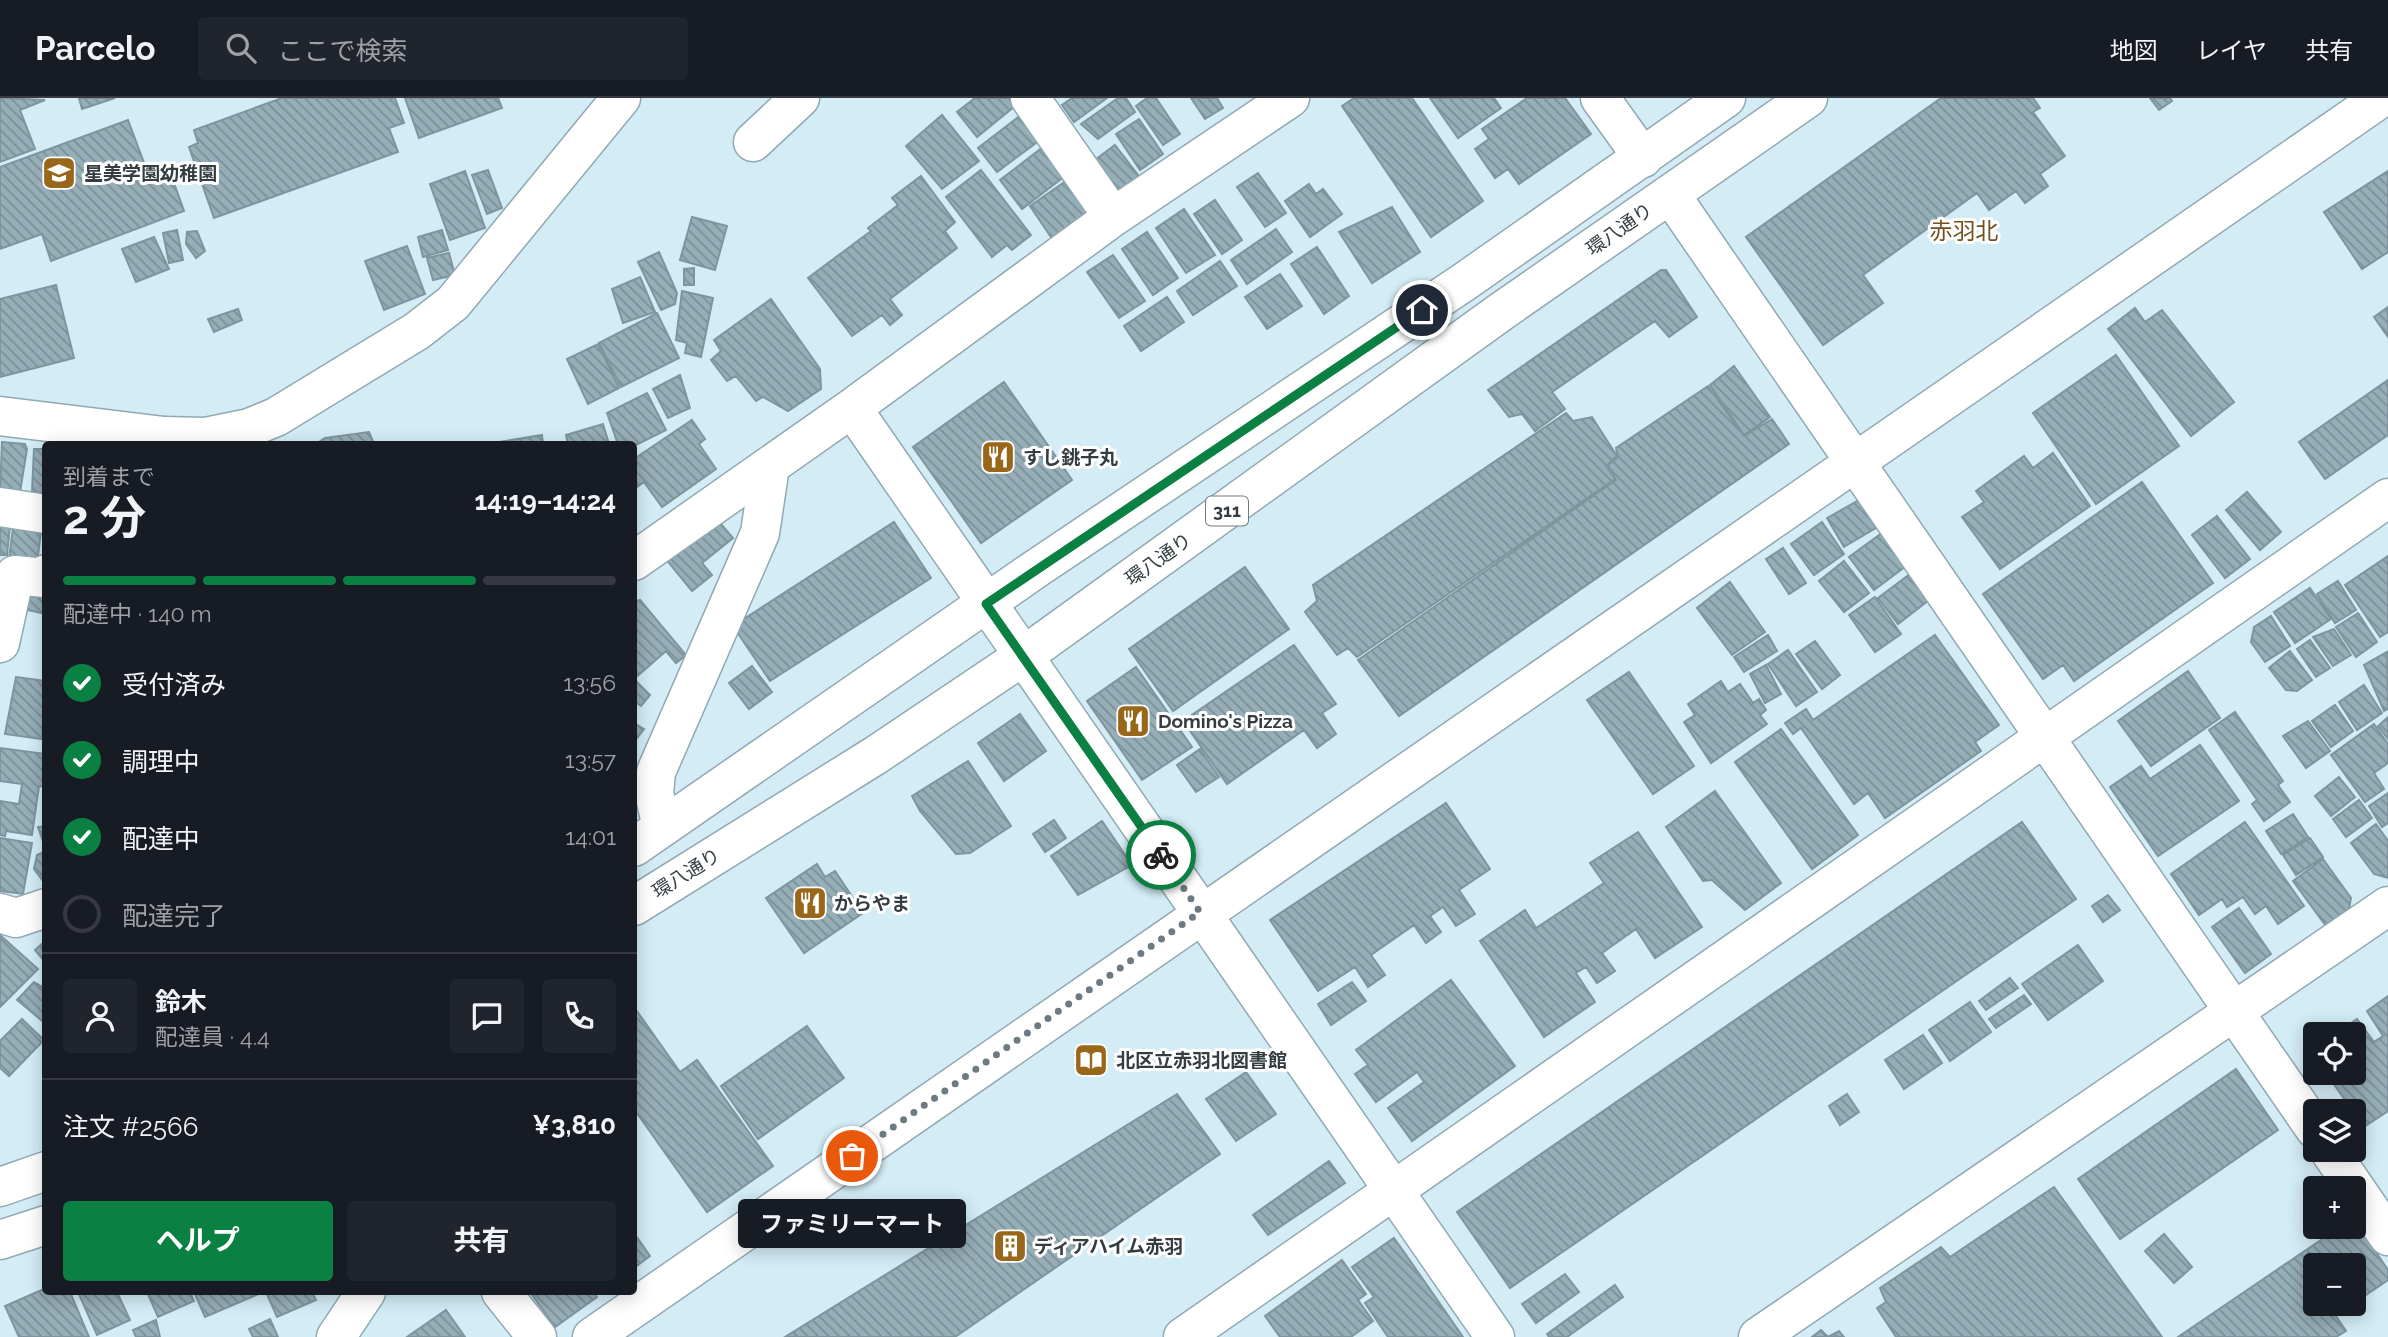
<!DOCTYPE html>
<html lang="ja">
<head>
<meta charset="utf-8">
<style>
	body { margin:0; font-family:Raleway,"Noto Sans JP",sans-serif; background:#20242c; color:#f1f3f6; height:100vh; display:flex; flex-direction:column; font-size:26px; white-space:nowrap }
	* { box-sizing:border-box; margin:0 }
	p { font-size:23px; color:#9ea1a6 }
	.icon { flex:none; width:38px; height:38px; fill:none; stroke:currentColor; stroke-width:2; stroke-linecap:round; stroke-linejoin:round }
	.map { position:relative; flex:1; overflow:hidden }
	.details { position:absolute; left:42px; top:343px; width:595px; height:854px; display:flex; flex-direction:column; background:#171b24; border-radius:7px; box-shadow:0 4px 18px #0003 }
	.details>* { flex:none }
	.fabs { position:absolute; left:2303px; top:924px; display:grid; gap:14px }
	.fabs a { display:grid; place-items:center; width:63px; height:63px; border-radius:7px; background:#171b24; box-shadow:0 4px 18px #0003; font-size:35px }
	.pin { position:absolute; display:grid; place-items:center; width:60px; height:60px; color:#fff; margin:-30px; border:4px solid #fff; border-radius:50%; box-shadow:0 2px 7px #0007 }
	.courier { position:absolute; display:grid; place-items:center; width:70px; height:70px; margin:-35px; border:5px solid #0b8043; border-radius:50%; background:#fff; color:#222; box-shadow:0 2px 9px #0007 }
	.bubble { position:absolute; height:49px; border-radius:7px; background:#171b24; box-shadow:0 4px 18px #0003; font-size:23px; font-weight:700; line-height:49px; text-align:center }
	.summary em { font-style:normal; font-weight:700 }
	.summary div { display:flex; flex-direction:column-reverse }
	.summary { display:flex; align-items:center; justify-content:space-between; height:119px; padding:0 21px }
	h1 { font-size:46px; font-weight:700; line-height:52px }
	.bar { display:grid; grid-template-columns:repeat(4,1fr); gap:10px 7px; align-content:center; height:84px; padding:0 21px }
	.bar i { height:9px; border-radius:5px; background:#363941 }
	.bar .selected { background:#0b8043 }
	.bar p { grid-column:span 4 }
	.line { display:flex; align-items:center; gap:18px; padding:0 21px; border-top:2px solid #363941 }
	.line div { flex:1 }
	.round { display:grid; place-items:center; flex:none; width:74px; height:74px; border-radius:7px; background:#20242c }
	ol { padding:0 21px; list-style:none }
	li { display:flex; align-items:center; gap:21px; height:77px }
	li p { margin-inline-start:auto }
	li .icon { padding:7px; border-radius:50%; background:#0b8043; color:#fff; stroke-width:4 }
	li:last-child { color:#9ea1a6 }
	li i { width:38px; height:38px; border:4px solid #363941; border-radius:50% }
	.button { display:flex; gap:14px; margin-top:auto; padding:14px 21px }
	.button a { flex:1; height:80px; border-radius:7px; background:#0b8043; color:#fff; font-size:28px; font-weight:700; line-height:80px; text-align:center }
	.button a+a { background:#20242c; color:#f1f3f6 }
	header { display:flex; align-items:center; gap:42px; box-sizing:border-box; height:98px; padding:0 35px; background:#171b24; border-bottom:2px solid #363941 }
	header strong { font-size:33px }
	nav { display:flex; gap:38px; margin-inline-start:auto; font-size:24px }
	.search { width:490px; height:63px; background:#20242c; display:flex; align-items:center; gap:18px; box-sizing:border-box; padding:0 24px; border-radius:7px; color:#9ea1a6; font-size:26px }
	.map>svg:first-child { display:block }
</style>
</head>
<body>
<header>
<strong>Parcelo</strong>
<div class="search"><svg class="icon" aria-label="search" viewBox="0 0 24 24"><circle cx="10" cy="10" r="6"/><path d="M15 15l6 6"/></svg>ここで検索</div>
<nav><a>地図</a><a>レイヤ</a><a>共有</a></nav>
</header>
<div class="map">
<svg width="2388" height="1239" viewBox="0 0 2388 1239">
	<defs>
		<pattern id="building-back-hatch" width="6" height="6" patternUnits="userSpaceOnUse" patternTransform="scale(1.75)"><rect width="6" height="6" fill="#96aeb7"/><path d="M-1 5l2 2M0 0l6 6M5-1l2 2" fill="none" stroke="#7b8f96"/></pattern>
	</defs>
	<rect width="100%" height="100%" fill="#d3ecf6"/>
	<!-- building -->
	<path fill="url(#building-back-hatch)" stroke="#7e959e" stroke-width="2" d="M0 0 45 2 20 12 35 51 0 64Z
		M79 0H115L82 11Z
		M282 0H395L404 25 389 30 398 54 214 120 189 49 198 45 194 32Z
		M405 0H498L502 10 419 40Z
		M975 0H1009L1015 8 977 39 957 14Z
		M1072 0H1107L1074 24 1062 7Z
		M1118 0H1126L1135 14 1098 41 1081 26Z
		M1147 0H1156L1180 36 1163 47 1136 8Z
		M1191 0H1217L1223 10 1205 21Z
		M1354 0H1412L1483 103 1431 139 1342 8Z
		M1430 0H1494L1501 10 1458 40Z
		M1527 0H1565L1591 36 1519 86 1508 71 1495 80 1475 51 1489 41 1482 31Z
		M1941 0H2033L2040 10 2033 14 2065 58 2040 76 2048 88 2025 105 2016 93 1989 112 1977 95 1863 177 1883 205 1823 247 1746 139Z
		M2150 0H2170L2172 3 2159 12Z
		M942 17 979 63 942 91 906 48Z
		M1021 17 1040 42 997 74 978 50Z
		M1139 21 1163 56 1140 72 1116 36Z
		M128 22 149 78 169 71 184 113 51 163 42 136 0 151V69Z
		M1115 47 1142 82 1121 98 1095 62Z
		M1043 49 1065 78 1022 111 1000 82Z
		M488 72 502 110 487 116 472 77Z
		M981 72 1031 137 1012 152 1007 147 992 159 946 99Z
		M465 73 485 130 450 142 430 86Z
		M2388 73V154L2362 171 2324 114Z
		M1258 75 1286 115 1265 129 1237 89Z
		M921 78 955 124 945 133 957 150 890 201 902 217 890 227 882 217 852 238 808 180 871 133 868 130 898 107 892 100Z
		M1066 83 1089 116 1053 142 1030 108Z
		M1309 86 1316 96 1323 91 1342 116 1310 139 1285 103Z
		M1215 102 1242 142 1222 156 1194 116Z
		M1392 109 1420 154 1372 185 1339 134Z
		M1184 111 1215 157 1186 175 1156 130Z
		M692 119 727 128 715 172 680 162Z
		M1276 131 1292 154 1247 186 1231 162Z
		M177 132 183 162 169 165 163 135Z
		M442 132 448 152 423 159 418 139Z
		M197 133 205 153 196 160 186 146 187 134Z
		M1147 134 1178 180 1153 197 1122 151Z
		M154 139 169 171 136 184 122 151Z
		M407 148 425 196 384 212 365 163Z
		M1317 149 1349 198 1324 216 1291 166Z
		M659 154 677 195 675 206 661 212 638 164Z
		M449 155 455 177 433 182 427 160Z
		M1113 157 1145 203 1119 220 1087 174Z
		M1220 163 1237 188 1193 217 1177 193Z
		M694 170V187H684V171Z
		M1661 172H1666L1697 219 1669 239 1655 223 1552 294 1565 311 1535 333 1522 316 1509 319 1488 292Z
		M1280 176 1302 208 1267 231 1245 199Z
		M640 179 655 214 623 225 612 191Z
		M56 187 74 260 0 279V201Z
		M682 193 713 200 701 259 685 255 687 245 676 242Z
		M1167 199 1184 224 1141 253 1124 228Z
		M771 201 820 271 821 291 788 313 763 299 756 303 736 278 727 283 711 262 721 253 714 242Z
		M2388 209V239L2374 219Z
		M2135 210 2145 224 2162 212 2234 304 2191 338 2108 231Z
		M238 211 242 222 214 234 208 221Z
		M657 215 679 260 621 289 599 245Z
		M598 246 619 290 588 306 567 261Z
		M2116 257 2179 348 2096 406 2033 315Z
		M1734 268 1770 319 1744 337 1710 287Z
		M680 277 690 310 668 320 653 291Z
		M2388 282V337L2325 381 2299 344Z
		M1004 284 1072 382 981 445 913 349Z
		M1708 288 1744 338 1772 321 1789 346 1399 618 1358 562 1616 382 1608 367 1618 359 1616 350Z
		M647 295 666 332 634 348 618 346 607 315Z
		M1566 315 1573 323 1592 319 1617 358 1606 368 1615 381 1357 559 1348 550 1337 557 1305 514 1317 503 1313 487Z
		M692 322 705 341 699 346 716 371 662 409 644 384 637 389 634 383V361Z
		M603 326 609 346H568L566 337Z
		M369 334 374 346H316L325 340Z
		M542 337 543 346H500L499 344Z
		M2 344 25 346 27 351 20 394H0Z
		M34 351H46V395L32 394Z
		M2053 355 2090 408 2000 471 1962 419 1984 404 1976 393 2024 358 2033 370Z
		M2142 384 2213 485 2074 583 2063 567 2043 581 1983 496Z
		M2247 394 2281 434 2260 452 2226 412Z
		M1859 402 1876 430 1844 449 1827 420Z
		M2217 418 2250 461 2225 480 2192 437Z
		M715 419 733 440 702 465 712 477 692 493 665 460Z
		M894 424 931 480 770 583 733 528Z
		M1822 424 1844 456 1814 477 1791 446Z
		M0 427 10 428 7 457H0Z
		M13 430 41 434 37 465 9 461Z
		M1882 435 1906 468 1874 492 1849 459Z
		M1783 450 1806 485 1789 496 1766 461Z
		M2388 458V534L2380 539 2345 487Z
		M1844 463 1869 495 1844 514 1819 483Z
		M1245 469 1289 531 1173 613 1129 551Z
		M1910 476 1929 502 1898 526 1878 500Z
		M2338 483 2356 512 2335 525 2317 496Z
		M1730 484 1765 534 1732 557 1697 510Z
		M2310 490 2331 521 2295 545 2274 514Z
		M26 498 46 499V516L23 511Z
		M1875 499 1901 536 1875 554 1849 517Z
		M640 502 686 557 676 565 666 553 634 581 650 597 641 608 634 603V504Z
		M2358 515 2377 544 2356 559 2336 529Z
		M2271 518 2290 548 2265 564 2251 544 2254 529Z
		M2334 531 2351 557 2333 568 2313 539Z
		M1768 537 1777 553 1744 574 1734 559Z
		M1935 537 1999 627 1975 644 1981 653 1885 720 1868 695 1854 706 1801 630 1793 636 1785 625 1806 611 1813 622Z
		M2310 542 2330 570 2316 579 2297 551Z
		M1815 543 1840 577 1822 591 1796 556Z
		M1294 547 1336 606 1322 615 1336 636 1317 650 1304 632 1227 686 1183 623Z
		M1788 552 1817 594 1796 608 1768 566Z
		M2290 553 2312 582 2297 593 2286 592 2269 570Z
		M2387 554 2388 611 2384 613 2364 567Z
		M1766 567 1781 596 1765 605 1750 576Z
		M752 568 772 594 749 611 729 585Z
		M1136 569 1192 649 1142 682 1087 603Z
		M2188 573 2220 620 2151 668 2118 623Z
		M1629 574 1694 668 1653 696 1587 602Z
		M16 579 46 583 42 641 5 636Z
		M1721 583 1728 594 1740 586 1753 605 1759 601 1766 612 1760 617 1767 626 1711 665 1684 624 1695 617 1688 606Z
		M2364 587 2382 615 2357 632 2339 604Z
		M2335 607 2353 633 2331 649 2312 623Z
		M2235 614 2283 683 2278 687 2290 704 2264 723 2252 706 2257 702 2209 632Z
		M1020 616 1046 653 1004 683 978 645Z
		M2388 619V641L2378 628Z
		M2308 623 2330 653 2306 670 2283 638Z
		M634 625 644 631 634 644Z
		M2374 626 2388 646V665L2374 675 2384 691 2365 704 2331 657Z
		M1781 631 1858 737 1812 771 1735 664Z
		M2200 647 2239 703 2158 758 2110 689 2141 668 2150 681Z
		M0 650 46 656 45 689 39 688 32 737 6 733 5 738 0 737V703L19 706 22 686 0 683Z
		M1200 651 1219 679 1196 694 1177 667Z
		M968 663 1011 728 970 755 956 756 920 713 912 698Z
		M2339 679 2355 699 2331 718 2315 698Z
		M1715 693 1781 785 1745 812 1712 782 1703 783 1666 729Z
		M2388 695V725L2382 729 2369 708Z
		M2359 702 2372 720 2346 739 2333 721Z
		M1446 705 1490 771 1459 792 1475 816 1456 828 1443 809 1430 818 1441 834 1426 845 1414 827 1371 857 1385 877 1368 889 1355 869 1318 893 1270 822Z
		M2293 716 2308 739 2281 756 2266 733Z
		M1054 722 1066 740 1045 754 1033 736Z
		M1102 723 1132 767 1078 797 1051 758Z
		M2022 724 2076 801 1510 1190 1457 1114Z
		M2245 724 2304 808 2278 826 2266 808 2255 816 2243 799 2227 809 2222 801 2199 817 2171 776Z
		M2376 726 2388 743V780L2374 776 2351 745Z
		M46 728V752L38 729Z
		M1638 734 1702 829 1655 860 1636 831 1602 855 1615 873 1597 885 1586 869 1576 875 1595 904 1544 939 1480 843 1525 812 1536 830 1604 785 1590 765Z
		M0 740 32 745 23 796 0 793Z
		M2310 740 2323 759 2296 777 2283 757Z
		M46 753V787L34 771 37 757Z
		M2323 761 2351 800 2349 811 2326 828 2293 783Z
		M817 766 825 779 835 773 863 815 804 855 766 800Z
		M2108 797 2120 812 2103 824 2092 808Z
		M2239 810 2271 856 2245 875 2212 829Z
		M0 837 38 871 0 909Z
		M46 842V865L35 852Z
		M2078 847 2103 883 2048 922 2022 886Z
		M2010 880 2018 890 1986 912 1979 903Z
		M1451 882 1515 968 1412 1043 1388 1010 1424 984 1417 974 1376 1004 1355 976 1368 967 1356 952Z
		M34 884 46 891V926L17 902Z
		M1352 884 1366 903 1331 927 1318 906Z
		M2024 897 2031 906 1996 930 1989 921Z
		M2388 898V1013L2364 1029 2328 978 2354 975V936H2336L2357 921 2374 944 2383 938 2367 913Z
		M1970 904 1991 934 1950 963 1929 932Z
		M634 909 680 974 697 962 773 1068 707 1114 634 1011Z
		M22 921 44 942 9 978 0 970V943Z
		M807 928 844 980 758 1041 721 988Z
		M1923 937 1942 965 1904 991 1885 962Z
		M2236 971 2278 1032 2120 1141 2078 1081Z
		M1246 974 1276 1016 1236 1043 1206 1001Z
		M1177 996 1220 1056 955 1239H785Z
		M1847 996 1859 1014 1840 1027 1829 1008Z
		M1329 1063 1345 1085 1268 1137 1253 1117Z
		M2054 1089 2162 1239H1896L1877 1210 1886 1204 1880 1190 1941 1149 1950 1159Z
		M2354 1121 2388 1172V1182L2354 1205V1167H2315V1206H2353L2336 1218 2346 1233 2336 1239H2178L2340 1129H2354Z
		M634 1135 650 1158 634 1170Z
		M2164 1136 2192 1169 2174 1185 2145 1153Z
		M1394 1140 1404 1154 1463 1239H1388L1365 1205 1374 1199 1352 1169Z
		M1342 1162 1366 1196 1358 1202 1373 1223 1351 1239H1280L1265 1218Z
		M1565 1176 1579 1194 1536 1225 1522 1206Z
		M1615 1187 1623 1199 1567 1239H1549L1547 1236Z
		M46 1190V1194H70L89 1239H19L5 1208Z
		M78 1194H117L130 1222 97 1237Z
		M147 1194H190L194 1203 158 1219Z
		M194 1194H261V1195L205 1219Z
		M266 1194H312L316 1202 277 1219Z
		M530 1194H593L597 1199 555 1229Z
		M446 1212 465 1239H407Z
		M270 1221 278 1239H253L249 1231Z
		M156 1222 160 1239H136L133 1232Z
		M1821 1232 1828 1239 1839 1233 1844 1239H1812Z"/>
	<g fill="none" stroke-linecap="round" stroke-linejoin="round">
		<!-- minor casing -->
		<g stroke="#91a9b2" stroke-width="41">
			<path id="minor" d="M1030 0 1113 119
				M1600 0 1643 60
				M753 44 800 0
				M1670 96 2315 1031
				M852 310 1495 1239
				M0 318 164 338 205 339 249 330 276 319 417 233 453 205 621 0
				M0 409 46 416
				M634 463 852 310 1113 119 1290 0
				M0 545 15 477 45 480 46 476
				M662 729 654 695 656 674 760 435 770 368
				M0 815 16 820 46 810
				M2329 1052 2388 1138
				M501 1194 537 1239
				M336 1239 366 1194
				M592 1239 2381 0
				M1183 1239 2388 400
				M1758 1239 2388 808"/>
		</g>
		<!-- major casing -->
		<g stroke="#91a9b2" stroke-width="41">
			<path id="major" d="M634 749 1037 470 1464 184 1726 0
				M634 808 876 657 1022 559 1502 213 1808 0
				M0 1089 46 1073
				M0 1142 46 1127"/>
		</g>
		<!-- minor -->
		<use href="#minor" stroke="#fff" stroke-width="38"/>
		<!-- major -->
		<use href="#major" stroke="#fff" stroke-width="38"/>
	</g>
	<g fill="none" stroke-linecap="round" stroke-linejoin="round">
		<!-- done -->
		<path stroke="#6c7b81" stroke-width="7" stroke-dasharray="0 12.6" d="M852 1058 1200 814 1161 757"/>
		<!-- route -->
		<path stroke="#0b8043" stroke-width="9" d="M1161 757 986 506 1422 212"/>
	</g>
	<!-- icons -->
	<defs>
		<g id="school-square" transform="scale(1.75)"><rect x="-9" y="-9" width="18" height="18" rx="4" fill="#986719" stroke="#fff"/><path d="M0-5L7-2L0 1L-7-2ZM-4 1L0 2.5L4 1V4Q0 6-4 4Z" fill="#fff"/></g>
		<g id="restaurant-square" transform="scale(1.75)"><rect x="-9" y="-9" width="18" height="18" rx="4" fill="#986719" stroke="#fff"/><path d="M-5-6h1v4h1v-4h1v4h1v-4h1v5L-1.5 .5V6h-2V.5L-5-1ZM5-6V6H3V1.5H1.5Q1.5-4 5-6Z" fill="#fff"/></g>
		<g id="library-square" transform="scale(1.75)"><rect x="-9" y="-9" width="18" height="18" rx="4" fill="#986719" stroke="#fff"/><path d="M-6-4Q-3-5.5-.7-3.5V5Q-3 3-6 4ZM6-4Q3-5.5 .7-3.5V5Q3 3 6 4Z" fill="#fff"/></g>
		<g id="building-square" transform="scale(1.75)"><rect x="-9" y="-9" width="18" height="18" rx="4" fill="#986719" stroke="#fff"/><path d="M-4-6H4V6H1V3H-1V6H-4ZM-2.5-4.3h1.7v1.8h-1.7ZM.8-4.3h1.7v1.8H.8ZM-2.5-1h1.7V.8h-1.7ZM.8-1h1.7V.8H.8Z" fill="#fff"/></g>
	</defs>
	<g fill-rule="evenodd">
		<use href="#school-square" x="59" y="75"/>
		<use href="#restaurant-square" x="998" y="359"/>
		<use href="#restaurant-square" x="1133" y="623"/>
		<use href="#restaurant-square" x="810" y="805"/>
		<use href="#library-square" x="1091" y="962"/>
		<use href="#building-square" x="1010" y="1148"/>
	</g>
	<g text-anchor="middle" stroke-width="6" stroke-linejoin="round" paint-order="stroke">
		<!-- shield labels -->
		<rect fill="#fff" stroke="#71787b" stroke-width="2" x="1206" y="398.5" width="42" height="29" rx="5"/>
		<g font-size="18" font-weight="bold" fill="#343e42">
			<text x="1227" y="419">311</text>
		</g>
		<!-- poi labels -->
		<g font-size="19" font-weight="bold" fill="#343e42" stroke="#fff" text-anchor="start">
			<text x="84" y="82">星美学園幼稚園</text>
			<text x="1023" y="366">すし銚子丸</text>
			<text x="1158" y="630">Domino's Pizza</text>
			<text x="834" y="812">からやま</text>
			<text x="1116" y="969">北区立赤羽北図書館</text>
			<text x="1034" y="1155">ディアハイム赤羽</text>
		</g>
		<!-- street labels -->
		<g font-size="19" fill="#343e42" stroke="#fff">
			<text transform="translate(1619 131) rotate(-35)" y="7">環八通り</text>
			<text transform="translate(1158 461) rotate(-35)" y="7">環八通り</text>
			<text transform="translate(686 775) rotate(-32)" y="7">環八通り</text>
		</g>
		<!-- quarter labels -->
		<g font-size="23" fill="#73501e" stroke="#fff">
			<text x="1964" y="141">赤羽北</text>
		</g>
	</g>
</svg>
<div class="fabs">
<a><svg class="icon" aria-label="locate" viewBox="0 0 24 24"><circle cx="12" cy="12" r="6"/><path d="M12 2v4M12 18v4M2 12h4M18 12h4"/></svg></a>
<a><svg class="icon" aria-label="layers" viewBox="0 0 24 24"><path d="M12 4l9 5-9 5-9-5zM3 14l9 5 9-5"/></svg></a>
<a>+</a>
<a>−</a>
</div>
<div class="pin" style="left:852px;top:1058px;background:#ea580c"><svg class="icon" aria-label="bag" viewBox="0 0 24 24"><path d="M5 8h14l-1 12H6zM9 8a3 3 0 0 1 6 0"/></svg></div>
<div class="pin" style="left:1422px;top:212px;background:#1f2937"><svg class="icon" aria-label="home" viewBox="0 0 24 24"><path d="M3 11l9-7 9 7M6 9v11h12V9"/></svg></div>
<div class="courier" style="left:1161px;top:757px"><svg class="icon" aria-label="bike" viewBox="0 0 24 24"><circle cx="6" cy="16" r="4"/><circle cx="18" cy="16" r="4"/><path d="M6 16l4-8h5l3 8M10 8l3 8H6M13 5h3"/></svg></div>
<div class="bubble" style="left:738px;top:1101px;width:228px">ファミリーマート</div>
<section class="details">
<div class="summary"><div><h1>2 分</h1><p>到着まで</p></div><em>14:19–14:24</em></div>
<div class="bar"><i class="selected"></i><i class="selected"></i><i class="selected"></i><i></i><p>配達中 · 140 m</p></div>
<ol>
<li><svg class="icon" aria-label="check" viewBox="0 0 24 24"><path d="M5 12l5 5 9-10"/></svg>受付済み<p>13:56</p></li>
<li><svg class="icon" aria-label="check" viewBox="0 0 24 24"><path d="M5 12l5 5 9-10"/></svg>調理中<p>13:57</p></li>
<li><svg class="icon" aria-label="check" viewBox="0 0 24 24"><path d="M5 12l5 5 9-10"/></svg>配達中<p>14:01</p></li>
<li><i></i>配達完了</li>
</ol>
<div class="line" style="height:126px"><a class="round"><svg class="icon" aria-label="person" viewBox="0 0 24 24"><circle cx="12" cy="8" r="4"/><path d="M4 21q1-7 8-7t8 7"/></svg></a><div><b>鈴木</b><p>配達員 · 4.4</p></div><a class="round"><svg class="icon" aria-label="chat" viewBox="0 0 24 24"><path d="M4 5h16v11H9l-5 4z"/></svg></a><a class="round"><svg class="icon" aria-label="phone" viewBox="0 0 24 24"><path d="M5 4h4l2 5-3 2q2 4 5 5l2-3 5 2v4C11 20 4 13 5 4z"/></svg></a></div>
<div class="line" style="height:91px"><div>注文 #2566</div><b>¥3,810</b></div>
<div class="button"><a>ヘルプ</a><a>共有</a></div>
</section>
</div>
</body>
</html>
